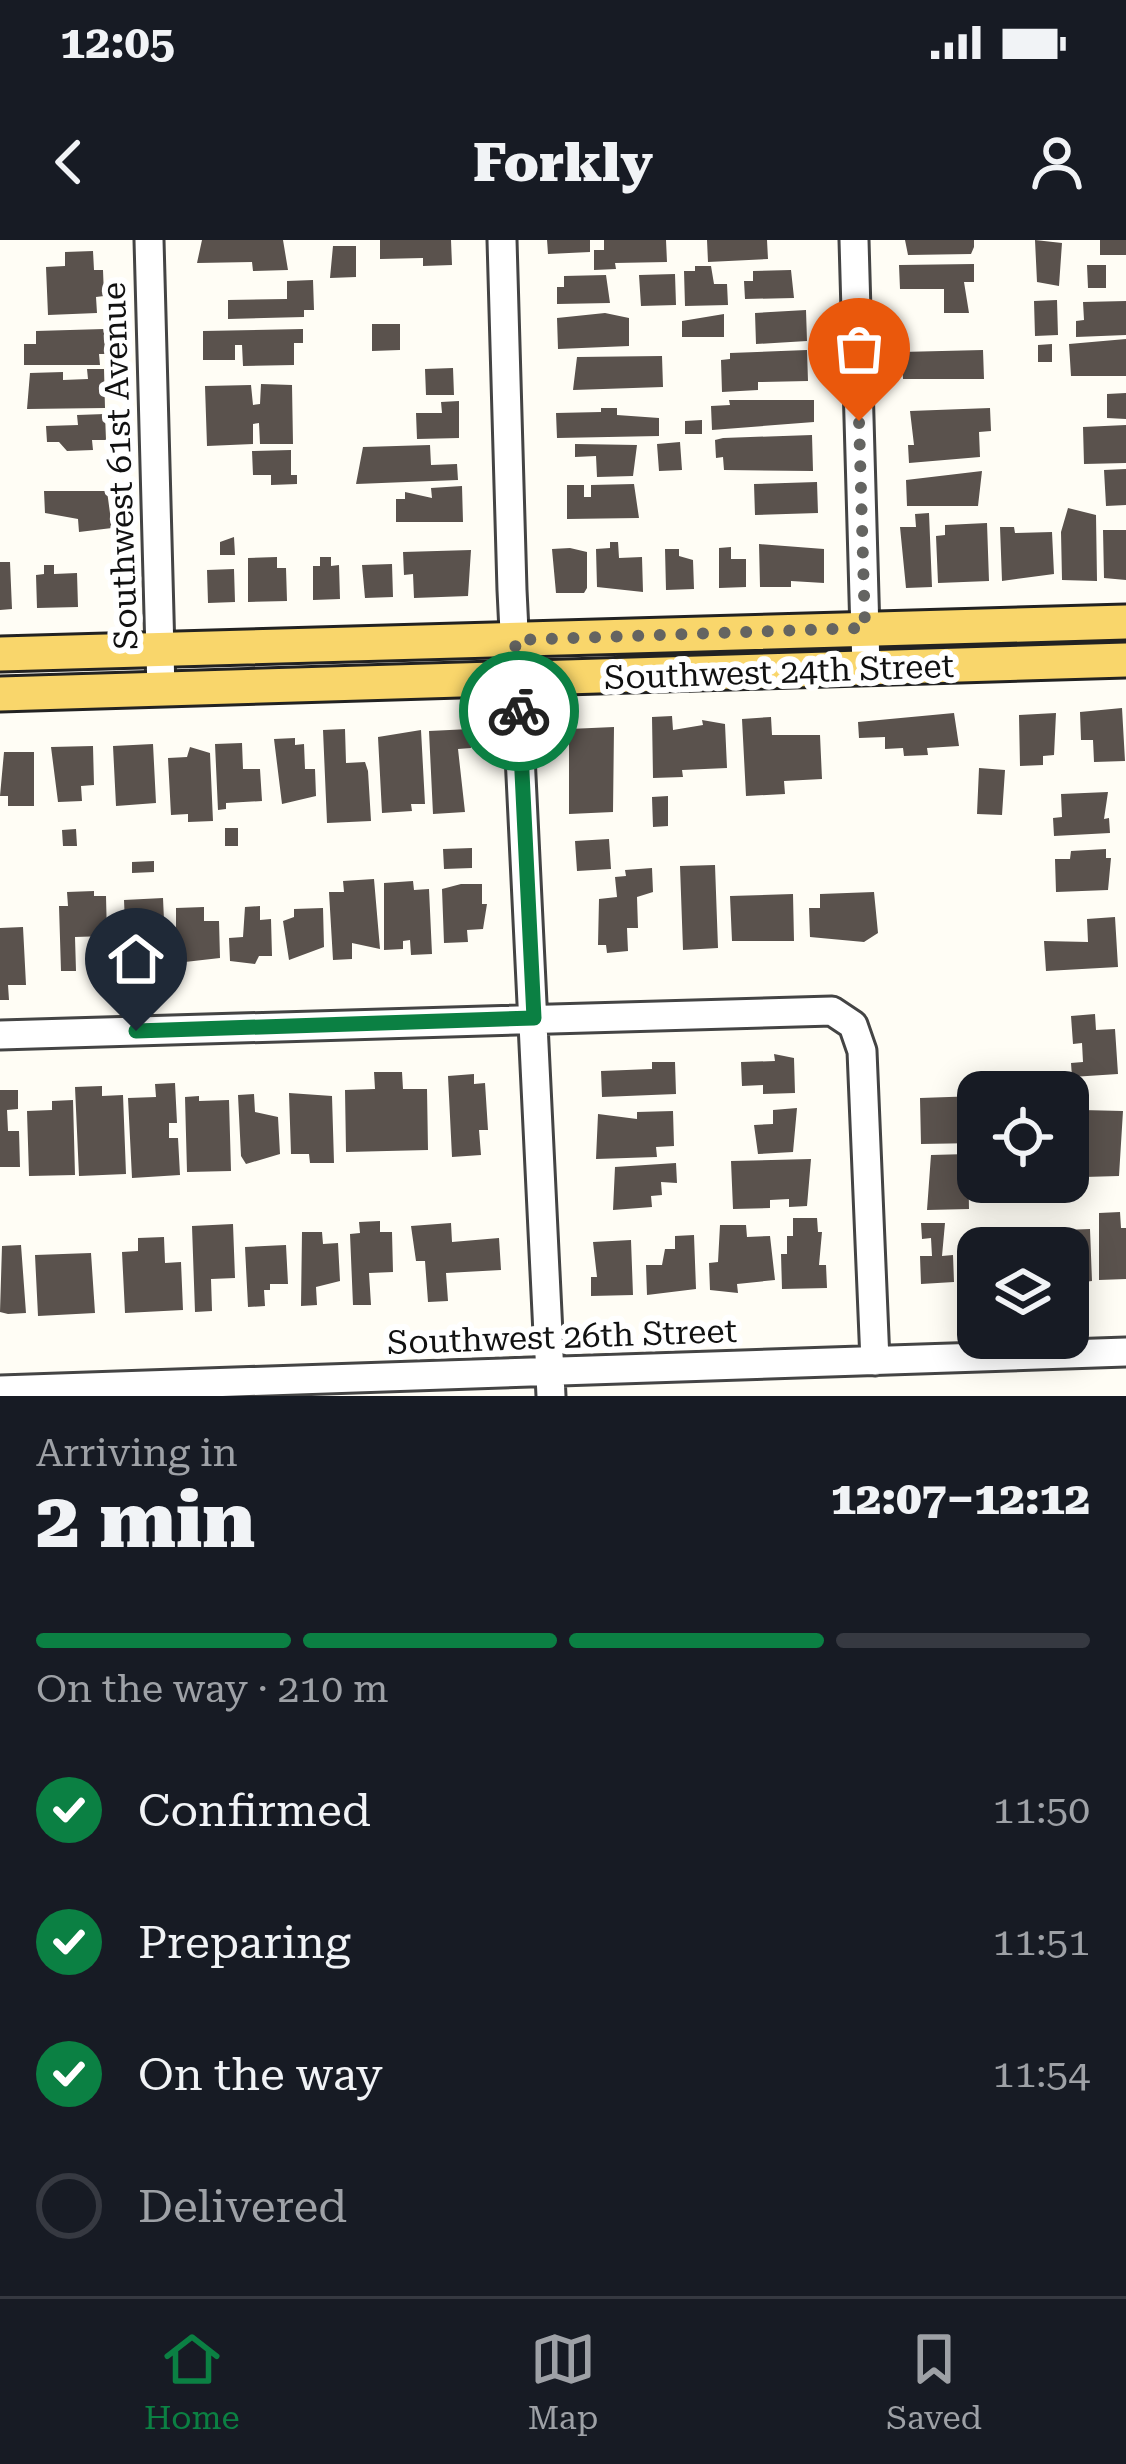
<!DOCTYPE html>
<html lang="en">
<head>
<meta charset="utf-8">
<style>
	body { margin:0; font-family:"Roboto Serif",serif; background:#242831; color:#f1f3f6; height:100vh; display:flex; flex-direction:column; font-size:45px; white-space:nowrap }
	* { box-sizing:border-box; margin:0 }
	p { font-size:39px; color:#9ea1a6 }
	.icon { flex:none; width:66px; height:66px; fill:none; stroke:currentColor; stroke-width:2; stroke-linecap:round; stroke-linejoin:round }
	.map { position:relative; height:1156px; overflow:hidden }
	.sheet { display:flex; flex-direction:column; background:#171b24; flex:1 }
	.sheet>* { flex:none }
	.tools { position:absolute; left:957px; top:831px; display:grid; gap:24px }
	.tools a { display:grid; place-items:center; width:132px; height:132px; border-radius:24px; background:#171b24; box-shadow:0 6px 30px #0003; font-size:60px }
	.pin { position:absolute; display:grid; place-items:center; width:102px; height:102px; color:#fff; margin:-123px -51px; border-radius:50% 50% 50% 0; rotate:-45deg; box-shadow:0 0 12px #0007 }
	.pin .icon { rotate:45deg }
	.courier { position:absolute; display:grid; place-items:center; width:120px; height:120px; margin:-60px; border:9px solid #0b8043; border-radius:50%; background:#fff; color:#222; box-shadow:0 3px 15px #0007 }
	.summary em { font-style:normal; font-weight:800 }
	.summary div { display:flex; flex-direction:column-reverse }
	.summary { display:flex; align-items:center; justify-content:space-between; height:204px; padding:0 36px }
	h1 { font-size:78px; font-weight:800; line-height:90px }
	.bar { display:grid; grid-template-columns:repeat(4,1fr); gap:18px 12px; align-content:center; height:144px; padding:0 36px }
	.bar i { height:15px; border-radius:9px; background:#363941 }
	.bar .current { background:#0b8043 }
	.bar p { grid-column:span 4 }
	ol { padding:0 36px; list-style:none }
	li { display:flex; align-items:center; gap:36px; height:132px }
	li p { margin-inline-start:auto }
	li .icon { padding:12px; border-radius:50%; background:#0b8043; color:#fff; stroke-width:4 }
	li:last-child { color:#9ea1a6 }
	li i { width:66px; height:66px; border:6px solid #363941; border-radius:50% }
	.status { display:flex; justify-content:space-between; align-items:center; height:84px; padding:0 60px; background:#171b24; direction:ltr }
	.status svg { height:33px; fill:currentColor }
	header { display:flex; justify-content:space-between; align-items:center; height:156px; padding:0 36px; background:#171b24; font-size:54px; font-weight:800 }
	.menu { display:flex; justify-content:space-around; align-items:center; height:168px; border-top:3px solid #363941; background:#171b24; font-size:33px; color:#9ea1a6 }
	.menu a { display:grid; justify-items:center; gap:6px }
	.menu .current { color:#0b8043 }
	.map>svg:first-child { display:block }
</style>
</head>
<body>
<div class="status"><b>12:05</b><svg viewBox="0 0 49 12"><path d="M0 12V9h3v3zM5 12V6h3v6zM10 12V3h3v9zM15 12V0h3v12zM26 1h20v11H26zM47 4h2v5h-2z"/></svg></div>
<header><svg class="icon" aria-label="back" viewBox="0 0 24 24"><path d="M15 5l-7 7 7 7"/></svg>Forkly<svg class="icon" aria-label="person" viewBox="0 0 24 24"><circle cx="12" cy="8" r="4"/><path d="M4 21q1-7 8-7t8 7"/></svg></header>
<div class="map">
<svg width="1126" height="1156" viewBox="0 0 1126 1156">
	<rect width="100%" height="100%" fill="#fffdf5"/>
	<!-- building -->
	<path fill="#5a524d" d="M202 0H283L288 30 253 31 252 22 197 23Z
		M380 0H451L452 25 423 26V18L380 19Z
		M547 0H590V12L548 14Z
		M604 0H666L667 22 615 23 616 29 594 30V10H604Z
		M707 0H767L768 19 708 22Z
		M905 0H974V7L971 14 908 15Z
		M1035 0 1062 3 1059 46 1037 42Z
		M1100 0H1126V15H1100Z
		M333 6H356V37L330 38Z
		M93 11 94 30H103L104 56 96 57 97 73 48 75 46 27 65 26V12Z
		M974 24V42H964L969 73H944V49H900L899 25Z
		M1087 25H1106V48H1088Z
		M695 26H711L714 44H727L728 65 685 66 684 31H695Z
		M791 30 794 58 745 59 744 41H753V31Z
		M675 34 676 65 641 66 639 35Z
		M606 35 610 63 557 64V47H564V36Z
		M313 40 314 70H304V77L228 79V60L287 59V41Z
		M1057 60 1058 95 1035 96 1034 61Z
		M1126 61V95L1076 97V81L1084 80 1083 62Z
		M806 70 807 101 756 104 755 73Z
		M605 73 629 78V106L558 109 557 78Z
		M724 74V97H682V81Z
		M372 84H400V110L372 111Z
		M104 89 105 114H99L100 125H24V104H36V91Z
		M303 89V103H294V125L243 126 242 105H235V120H203V91Z
		M1126 99V136H1071L1069 104Z
		M1052 104V122H1038V105Z
		M807 110 808 141 758 142V150L722 152 721 120 730 119V113Z
		M983 110 984 139H903L901 112Z
		M662 116 663 147 573 150 577 117Z
		M453 128 454 155H426L425 129Z
		M87 129H104L105 168 27 169 30 133 63 132V140L88 139Z
		M261 144 292 145 293 204H260L259 183 253 184V204L207 206 205 146 251 145 253 165 260 164Z
		M1126 153V179L1107 178V154Z
		M729 160H814V182L712 190 711 166 730 165Z
		M459 161V198L417 199 416 173H442L441 162Z
		M601 168H617V175L659 178V196L557 198 556 173 601 172Z
		M990 168 991 191 979 192 980 217 909 223 908 205H914L910 171Z
		M105 174 106 200H92L93 210 67 211 59 202H47L46 186 78 185 77 175Z
		M702 180V194H685V181Z
		M1126 185V223L1084 224 1083 187Z
		M812 195 813 231 724 230 723 217 716 218 715 200 723 198Z
		M680 202 682 230 659 231 657 204Z
		M575 204 637 205 633 236 597 237 596 216 575 217Z
		M430 205 431 225 457 224 458 240 356 244 363 207Z
		M291 210V235H297V244L271 245V235H253L252 211Z
		M1126 229V265L1106 266 1104 230Z
		M982 231 978 266H907L906 240Z
		M817 242 818 273 755 275 754 244Z
		M634 244 639 278 567 279V245H584V257H591V245Z
		M462 246 463 282H396V259H405V252L432 258 431 248Z
		M44 251H107L112 288 79 292 78 279 45 273Z
		M1068 268 1096 275 1097 341 1062 340 1061 292Z
		M929 273 932 347 906 348 900 287H916L915 274Z
		M987 283 989 341 938 343 936 296 945 295V285Z
		M1000 287H1014L1015 293 1052 292 1054 334 1002 341Z
		M1103 290H1126V340L1104 338Z
		M234 297 235 315H220V302Z
		M610 302H618L619 318 642 317 643 352 597 347 596 309 610 308Z
		M759 304 824 309V343L791 341V347H760Z
		M731 307V319H746V347L719 348V308Z
		M570 308 587 312V348L584 353H556L552 309Z
		M665 309H679V316L693 320 694 349 666 350Z
		M471 310 468 356 414 358 413 334 404 335 403 312Z
		M277 317V328H286L287 361 248 362V318Z
		M320 317H331V326L339 325 340 359 313 360V326H320Z
		M0 322H10L12 369 0 370Z
		M392 324 393 357 365 358 362 325Z
		M44 325H54V334L77 333 78 367 37 368 36 335 44 334Z
		M234 329 235 362 208 363 207 330Z
		M1122 468 1125 521 1094 522 1093 500H1081L1080 472Z
		M954 473 959 506 927 508 928 515 904 516 903 508 885 509V497L859 498 858 482Z
		M1056 473 1054 515 1043 516V525L1020 526 1019 475Z
		M672 476 673 490 703 485 702 480 725 484 727 528 682 530 683 537 653 538 652 477Z
		M771 477 772 495H820L822 539 784 541 785 554 746 556 742 479Z
		M614 487 613 572 569 574V489Z
		M345 489 346 523 365 522 368 531 371 581 327 583 323 490Z
		M470 489 471 508 458 509 465 572 433 574 429 491Z
		M421 490 425 564H411L412 571 382 573 378 497Z
		M295 498V505L304 504 305 529H315L316 556 282 564 274 499Z
		M242 503 243 529H260L262 561 226 563V569L218 570 215 504Z
		M153 504 156 563 116 566 113 506Z
		M93 506 94 545 81 546 82 561 58 562 51 507Z
		M190 507 210 513 213 581 188 582V574L171 575 168 518 187 517Z
		M4 512H34V566H8V556H0Z
		M979 528 1005 530 1002 575 977 574Z
		M1108 552 1104 579 1109 578 1110 593 1054 596 1053 578 1062 577 1061 554Z
		M668 556V586L653 587 652 557Z
		M225 588H238V606H225Z
		M76 589 77 606H63L62 590Z
		M609 599 611 629 577 631 575 601Z
		M472 608V628L444 629 443 609Z
		M1106 609V618H1111L1108 650 1056 652 1055 619H1070L1071 611Z
		M154 621V632L132 633V622Z
		M715 625 718 708 683 710 680 626Z
		M652 628 653 652 637 657 638 688H627L628 711 607 713 606 705H598L599 659 617 657 615 637 626 636 625 630Z
		M374 639 380 709 352 703V719L333 720 329 652H344L343 641Z
		M413 641 414 650 429 649 432 714 411 715 410 700 403 701V709L384 710V643Z
		M461 644H482V664H487L483 689 467 690 468 702 444 703 442 649Z
		M94 651V656H106L107 696 75 697 76 731H61L59 666H68L67 652Z
		M874 652 878 693 864 702 810 697 809 668H820V654Z
		M793 654 794 701H732L730 656Z
		M163 658 166 725 127 732 124 660Z
		M260 666V680L271 679 272 716H259L255 724 230 721 229 698 243 697 245 667Z
		M204 667V681H219L220 718 176 723V668Z
		M323 668 324 707 289 720 283 681 294 677V669Z
		M1115 677 1118 727 1046 731 1044 701 1088 702 1087 679Z
		M23 687 26 745H8L9 760H0V688Z
		M1095 774 1096 790 1115 789 1118 834 1072 837 1071 823 1083 822 1082 803 1073 804 1071 776Z
		M774 814 794 818 795 853 763 854V845L742 846 741 822 775 821Z
		M652 822H675L676 854 602 857 601 831 652 829Z
		M374 832H402L403 849H427L428 910 346 912 345 850 375 849Z
		M474 834V844L485 843 488 890H479L481 915 452 917 448 836Z
		M175 843 177 883H169V898H178L180 935 132 938 128 858 156 857 155 844Z
		M102 846V856L123 855 126 934 79 936 75 847Z
		M0 850H18V869L7 870 8 891H19L20 927H0Z
		M289 853 332 856 334 923H310L309 914H291Z
		M254 854 255 872 278 877 280 914 246 924 241 916 238 855Z
		M199 856V861L229 860 231 931 187 932 185 857Z
		M978 856V903L921 904 920 858Z
		M73 860 75 935 29 936 27 871 52 870V861Z
		M797 868 793 912 758 914 754 885 773 884V870Z
		M1082 870 1123 871 1119 936 1084 937 1083 909H1071L1070 876H1083Z
		M673 871 674 906 656 907 657 917 596 919 598 874 637 879V872Z
		M968 914 969 969 927 970 931 915Z
		M811 919 807 966 789 967V959L770 960V968L733 969 731 921Z
		M676 923 677 943 661 942 662 955 651 956 652 967 613 970 615 927Z
		M1120 972 1121 988H1126V1039L1099 1040V973Z
		M793 978H817L818 992H822L819 1025H826L827 1048 782 1049 781 1014H787V996H793Z
		M380 981V992H392L393 1032 369 1033 371 1065H353L350 994 360 993 359 982Z
		M451 983 452 1002 499 998 501 1030 446 1033 448 1061 428 1062 425 1021H416L411 986Z
		M921 983H945L942 1016 953 1015 954 1042 921 1044 920 1016H932L931 998 922 999Z
		M233 984 235 1038 211 1039 212 1071 195 1072 192 986Z
		M720 985H746L747 997 770 996 775 1040 737 1044 738 1053 710 1050 709 1023 718 1022Z
		M1090 989 1092 1041 1068 1044V1008H1038V991Z
		M302 992H322L323 1004 338 1003 340 1041 316 1047 317 1065 301 1066Z
		M694 995 696 1049 647 1055 646 1025H662L665 1009H675V996Z
		M164 997 165 1023 181 1022 183 1070 125 1073 122 1012 138 1011V998Z
		M631 1000 633 1055 591 1056V1037H597L593 1002Z
		M1014 1003V1008H978V1037H973L972 1004Z
		M21 1005 26 1073 8 1074 0 1072 2 1006Z
		M286 1005 288 1044H270V1050H264L265 1066 248 1067 245 1007Z
		M91 1013 95 1073 38 1076 35 1015Z"/>
	<g fill="none" stroke-linecap="round" stroke-linejoin="round">
		<!-- minor casing -->
		<g stroke="#444" stroke-width="33">
			<path id="minor" d="M149 0 161 450
				M502 0 512 350 551 1156
				M854 0 866 428
				M0 795 832 771 853 785 862 811 875 1121
				M0 1150 1126 1112"/>
		</g>
		<!-- major casing -->
		<g stroke="#222" stroke-width="39">
			<path id="major" d="M0 414 1126 382
				M0 454 1126 420"/>
		</g>
		<!-- minor -->
		<use href="#minor" stroke="#fff" stroke-width="27"/>
		<!-- major -->
		<use href="#major" stroke="#f9d66b" stroke-width="33"/>
	</g>
	<g fill="none" stroke-linecap="round" stroke-linejoin="round">
		<!-- done -->
		<path stroke="#646461" stroke-width="12" stroke-dasharray="0 21.6" d="M519 471 515 400 865 388 859 181"/>
		<!-- route -->
		<path stroke="#0b8043" stroke-width="15" d="M136 791 534 778 519 471"/>
	</g>
	<g text-anchor="middle" stroke-width="12" stroke-linejoin="round" paint-order="stroke">
		<!-- street labels -->
		<g font-size="33" fill="#111" stroke="#fff">
			<text transform="translate(119 226) rotate(-92)" y="12">Southwest 61st Avenue</text>
			<text transform="translate(779 431) rotate(-2)" y="12">Southwest 24th Street</text>
			<text transform="translate(562 1096) rotate(-2)" y="12">Southwest 26th Street</text>
		</g>
	</g>
</svg>
<div class="tools">
<a><svg class="icon" aria-label="locate" viewBox="0 0 24 24"><circle cx="12" cy="12" r="6"/><path d="M12 2v4M12 18v4M2 12h4M18 12h4"/></svg></a>
<a><svg class="icon" aria-label="layers" viewBox="0 0 24 24"><path d="M12 4l9 5-9 5-9-5zM3 14l9 5 9-5"/></svg></a>
</div>
<div class="pin" style="left:859px;top:181px;background:#ea580c"><svg class="icon" aria-label="bag" viewBox="0 0 24 24"><path d="M5 8h14l-1 12H6zM9 8a3 3 0 0 1 6 0"/></svg></div>
<div class="pin" style="left:136px;top:791px;background:#1f2937"><svg class="icon" aria-label="home" viewBox="0 0 24 24"><path d="M3 11l9-7 9 7M6 9v11h12V9"/></svg></div>
<div class="courier" style="left:519px;top:471px"><svg class="icon" aria-label="bike" viewBox="0 0 24 24"><circle cx="6" cy="16" r="4"/><circle cx="18" cy="16" r="4"/><path d="M6 16l4-8h5l3 8M10 8l3 8H6M13 5h3"/></svg></div>
</div>
<section class="sheet">
<div class="summary"><div><h1>2 min</h1><p>Arriving in</p></div><em>12:07–12:12</em></div>
<div class="bar"><i class="current"></i><i class="current"></i><i class="current"></i><i></i><p>On the way · 210 m</p></div>
<ol>
<li><svg class="icon" aria-label="check" viewBox="0 0 24 24"><path d="M5 12l5 5 9-10"/></svg>Confirmed<p>11:50</p></li>
<li><svg class="icon" aria-label="check" viewBox="0 0 24 24"><path d="M5 12l5 5 9-10"/></svg>Preparing<p>11:51</p></li>
<li><svg class="icon" aria-label="check" viewBox="0 0 24 24"><path d="M5 12l5 5 9-10"/></svg>On the way<p>11:54</p></li>
<li><i></i>Delivered</li>
</ol>
</section>
<nav class="menu">
<a class="current"><svg class="icon" aria-label="home" viewBox="0 0 24 24"><path d="M3 11l9-7 9 7M6 9v11h12V9"/></svg>Home</a>
<a><svg class="icon" aria-label="map" viewBox="0 0 24 24"><path d="M3 6l6-2 6 2 6-2v14l-6 2-6-2-6 2zM9 4v14M15 6v14"/></svg>Map</a>
<a><svg class="icon" aria-label="saved" viewBox="0 0 24 24"><path d="M7 4h10v16l-5-4-5 4z"/></svg>Saved</a>
</nav>
</body>
</html>
